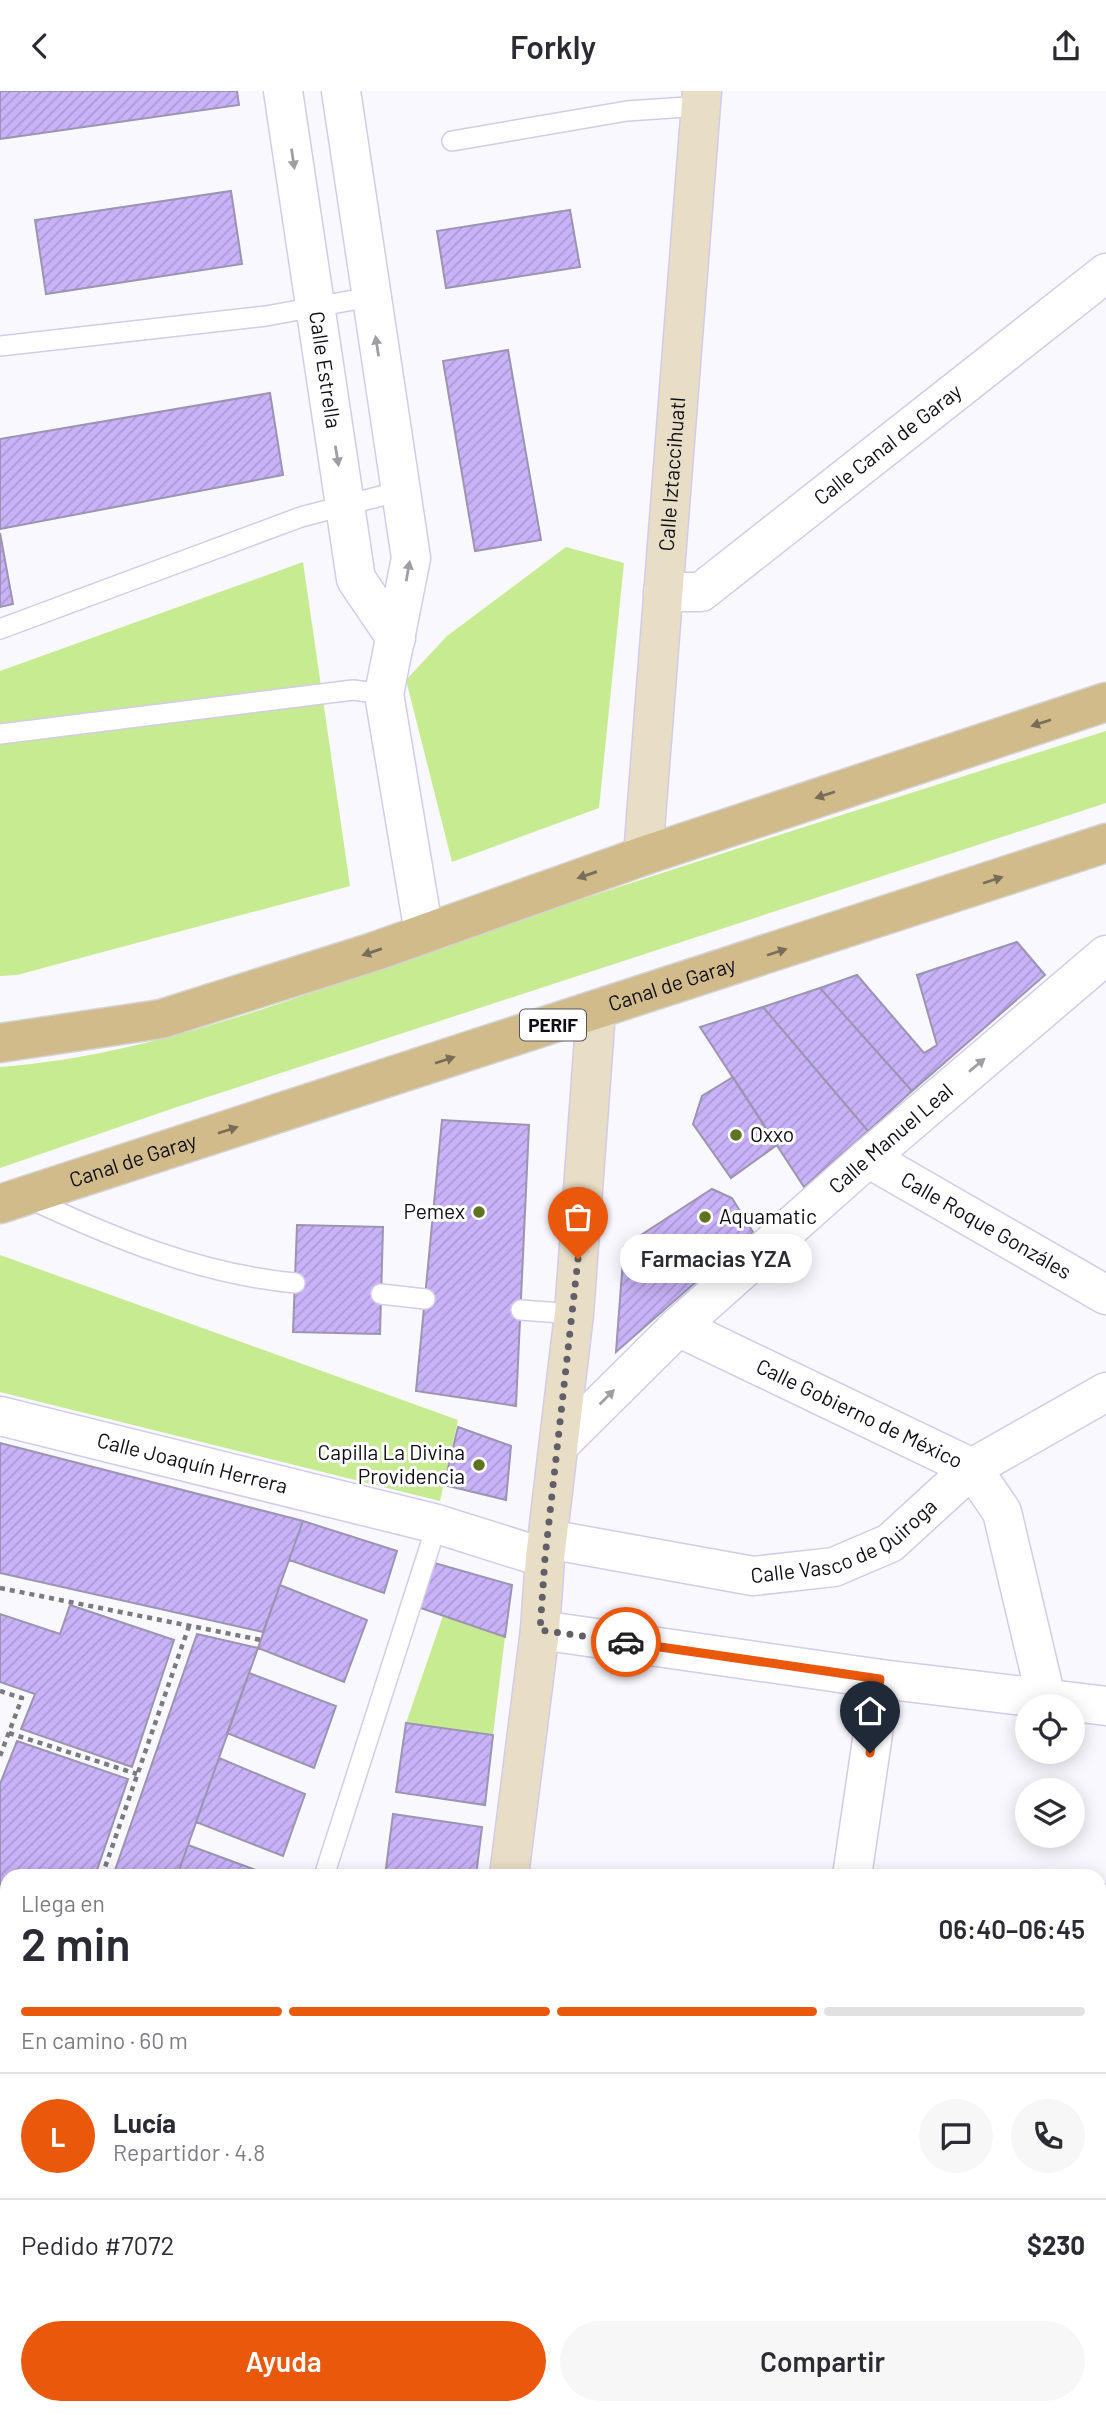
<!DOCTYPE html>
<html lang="es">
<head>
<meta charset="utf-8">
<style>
	body { margin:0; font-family:Barlow,sans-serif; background:#f7f7f7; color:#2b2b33; height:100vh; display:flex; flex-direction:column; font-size:26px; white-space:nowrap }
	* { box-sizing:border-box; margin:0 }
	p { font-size:23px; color:#7c7c81 }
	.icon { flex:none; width:38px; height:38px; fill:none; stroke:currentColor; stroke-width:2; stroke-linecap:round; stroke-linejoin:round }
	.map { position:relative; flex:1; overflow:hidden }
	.sheet { position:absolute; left:0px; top:1778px; width:1106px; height:546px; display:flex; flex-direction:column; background:#fff; border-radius:21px 21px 0 0; box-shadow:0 4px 18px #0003 }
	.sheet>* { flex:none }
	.fabs { position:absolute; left:1015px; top:1603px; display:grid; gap:14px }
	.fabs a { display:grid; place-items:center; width:70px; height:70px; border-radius:50%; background:#fff; box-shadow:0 4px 18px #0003; font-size:35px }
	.pin { position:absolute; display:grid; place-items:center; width:60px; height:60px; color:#fff; margin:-72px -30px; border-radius:50% 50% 50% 0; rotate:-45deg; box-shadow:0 0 7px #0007 }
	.pin .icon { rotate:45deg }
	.courier { position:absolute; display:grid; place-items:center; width:70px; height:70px; margin:-35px; border:5px solid #ea580c; border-radius:50%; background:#fff; color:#222; box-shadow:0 2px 9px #0007 }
	.bubble { position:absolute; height:49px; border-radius:24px; background:#fff; box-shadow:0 4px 18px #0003; font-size:23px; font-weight:600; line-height:49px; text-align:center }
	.summary em { font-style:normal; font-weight:600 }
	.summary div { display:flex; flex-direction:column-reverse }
	.summary { display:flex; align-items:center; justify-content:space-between; height:119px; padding:0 21px }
	h1 { font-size:46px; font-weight:600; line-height:52px }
	.bar { display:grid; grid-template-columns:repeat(4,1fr); gap:10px 7px; align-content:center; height:84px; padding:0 21px }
	.bar i { height:9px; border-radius:5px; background:#e1e1e2 }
	.bar .on { background:#ea580c }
	.bar p { grid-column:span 4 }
	.line { display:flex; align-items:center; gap:18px; padding:0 21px; border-top:2px solid #e1e1e2 }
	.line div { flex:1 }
	.round { display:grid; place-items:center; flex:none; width:74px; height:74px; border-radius:37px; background:#f7f7f7 }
	.action { display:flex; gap:14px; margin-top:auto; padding:14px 21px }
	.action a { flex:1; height:80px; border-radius:42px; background:#ea580c; color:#fff; font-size:28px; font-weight:600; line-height:80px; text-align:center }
	.action a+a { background:#f7f7f7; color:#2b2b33 }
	header { display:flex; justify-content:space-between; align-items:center; height:91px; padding:0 21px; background:#fff; font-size:32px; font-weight:600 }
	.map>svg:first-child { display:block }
</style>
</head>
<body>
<header><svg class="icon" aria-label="back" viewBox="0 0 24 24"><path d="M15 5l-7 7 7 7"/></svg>Forkly<svg class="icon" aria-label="share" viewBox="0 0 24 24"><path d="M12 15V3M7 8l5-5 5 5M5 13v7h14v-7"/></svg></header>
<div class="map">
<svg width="1106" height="2324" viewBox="0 0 1106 2324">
	<defs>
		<pattern id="building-hatch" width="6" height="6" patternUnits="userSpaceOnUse" patternTransform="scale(1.75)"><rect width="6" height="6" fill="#c8b3f8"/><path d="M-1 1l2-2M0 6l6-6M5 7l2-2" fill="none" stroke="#ab99d4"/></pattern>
	</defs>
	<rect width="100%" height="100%" fill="#f9f8fe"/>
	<!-- green -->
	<path fill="#c7eb91" d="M566 456 624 472 599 717 452 771 406 589 447 545Z
		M303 471 350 795 17 884 0 885V580Z
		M1106 640V712L177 1016 0 1077V976C169 963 332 892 492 838 695 770 901 705 1106 640Z
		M0 1164 458 1329 440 1410 0 1301Z
		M443 1525 505 1546 493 1644 406 1632Z"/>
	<!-- building -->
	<path fill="url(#building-hatch)" stroke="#9c94b0" stroke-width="2" d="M0 0H237L239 14 0 48Z
		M231 100 242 173 46 203 35 129Z
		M570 119 580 176 446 197 437 140Z
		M508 259 541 449 475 460 443 270Z
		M270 302 283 384 0 438V348Z
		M0 442 13 513 0 516Z
		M1017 851 1045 884 912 1000 820 897 857 884 924 962 937 954 917 884Z
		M820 897 912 1000 868 1040 763 916Z
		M763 916 868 1040 804 1096 700 936Z
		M733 986 777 1054 731 1087 693 1033 702 1005Z
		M442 1029 529 1034 516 1315 416 1300Z
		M712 1098 732 1107 753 1141 616 1261 624 1155Z
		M297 1134 383 1136 380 1243 293 1241Z
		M458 1336 511 1355 506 1409 444 1394Z
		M0 1352 303 1430 263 1541 0 1482Z
		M303 1430 397 1460 384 1502 289 1469Z
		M431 1471 512 1494 505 1546 418 1516Z
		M280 1494 367 1529 344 1591 258 1557Z
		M70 1514 174 1549 132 1676 21 1638 35 1603 0 1591V1523L60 1543Z
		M197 1543 258 1557 177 1785H113Z
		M249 1582 336 1615 314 1677 227 1642Z
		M406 1632 493 1644 485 1714 396 1701Z
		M17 1650 128 1688 95 1785H7V1799L0 1797V1693Z
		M219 1667 305 1703 283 1765 196 1731Z
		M393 1723 482 1736 476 1785H385Z
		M188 1754 272 1785H177Z
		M0 1899 7 1901V2025L0 2022Z
		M7 2094V2267L0 2286V2114Z
		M0 2294 7 2296V2317H59L77 2324H0Z
		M313 2317H411L410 2324H312Z"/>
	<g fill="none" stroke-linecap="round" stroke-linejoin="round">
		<!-- lane casing -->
		<g stroke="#d3cbe9" stroke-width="22">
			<path id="lane" d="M452 50 627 20 701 15
				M0 255 266 225 370 206
				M0 538 301 426 400 400
				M0 643 353 599 384 603
				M28 1107C113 1147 200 1183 295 1192
				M381 1203 425 1208
				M521 1219 574 1223
				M324 1785 437 1433
				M0 2065 4 2066
				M139 2324 143 2317
				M261 2324 262 2317"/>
		</g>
		<!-- street casing -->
		<g stroke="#d3cbe9" stroke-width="41">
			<g id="street">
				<path id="s1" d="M283 0 356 488 396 547"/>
				<path d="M341 0 411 467 384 603 424 842"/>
				<path id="s2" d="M663 501H701L1106 182"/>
				<path id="s3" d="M868 1067 1106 1204"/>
				<path id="s4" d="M678 1236 972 1377 1002 1421 1046 1607"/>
				<path id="s5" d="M0 1325 437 1433 545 1467"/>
				<path id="s6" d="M559 1354 678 1236 868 1067 1106 864"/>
				<path id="s7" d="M548 1448 753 1485 834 1476 890 1452 972 1377 1106 1301"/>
				<path d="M540 1539 881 1588 1106 1615"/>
				<path d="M852 1785 881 1588"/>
				<path d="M1099 1812 1106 1813"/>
				<path d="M1099 2031 1106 2032"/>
				<path d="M1099 2245 1106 2246"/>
				<path d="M788 2324 789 2317"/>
			</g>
		</g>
		<!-- secondary casing -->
		<g stroke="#d3cbe9" stroke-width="41">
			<g id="secondary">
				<path id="s8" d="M643 765 702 0"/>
				<path d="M509 1785 540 1539 545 1467 574 1223 596 920"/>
				<path d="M440 2324 441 2317"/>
			</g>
		</g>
		<!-- primary casing -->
		<g stroke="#d4d3d5" stroke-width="41">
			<g id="primary">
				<path d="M0 952 161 928 373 861 643 765 1106 611"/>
				<path id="s9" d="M0 1113 1106 752"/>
			</g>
		</g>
		<!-- path -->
		<path stroke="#7b7981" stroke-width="4.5" stroke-dasharray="5 5" stroke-linecap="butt" d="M0 1497 261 1549
			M0 1600 22 1607 0 1665
			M9 1642 137 1683
			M102 1785 189 1535
			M0 1805 7 1807
			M0 1895 7 1897"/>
		<!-- lane -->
		<use href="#lane" stroke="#fff" stroke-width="19"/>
		<!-- street -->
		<use href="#street" stroke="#fff" stroke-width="38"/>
		<!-- secondary -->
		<use href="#secondary" stroke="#e8ddc5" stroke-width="38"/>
		<!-- primary -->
		<use href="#primary" stroke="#d1bb8b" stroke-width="38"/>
	</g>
	<!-- one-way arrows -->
	<defs><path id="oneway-solid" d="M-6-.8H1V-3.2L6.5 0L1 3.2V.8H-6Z" transform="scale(1.75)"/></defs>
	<g fill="#9f9ea2">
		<use href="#oneway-solid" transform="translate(293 68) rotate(82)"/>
		<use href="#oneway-solid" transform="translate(377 255) rotate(-99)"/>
		<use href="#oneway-solid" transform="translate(337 365) rotate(81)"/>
		<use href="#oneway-solid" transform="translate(408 480) rotate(-80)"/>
		<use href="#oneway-solid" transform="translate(977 974) rotate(-40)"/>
		<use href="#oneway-solid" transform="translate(607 1306) rotate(-45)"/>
	</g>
	<g fill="#7a6d57">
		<use href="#oneway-solid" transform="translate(1041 632) rotate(162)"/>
		<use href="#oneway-solid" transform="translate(825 704) rotate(162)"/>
		<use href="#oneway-solid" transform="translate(587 784) rotate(161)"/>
		<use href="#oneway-solid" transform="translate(993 789) rotate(-18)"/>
		<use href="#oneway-solid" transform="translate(372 861) rotate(161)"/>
		<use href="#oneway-solid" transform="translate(777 861) rotate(-18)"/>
		<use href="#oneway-solid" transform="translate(445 969) rotate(-18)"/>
		<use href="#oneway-solid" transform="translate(228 1039) rotate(-18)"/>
	</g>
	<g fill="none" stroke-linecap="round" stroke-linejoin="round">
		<!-- done -->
		<path stroke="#625f68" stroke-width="7" stroke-dasharray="0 12.6" d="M578 1168 545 1467 540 1539 626 1551"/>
		<!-- route -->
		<path stroke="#ea580c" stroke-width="9" d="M626 1551 880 1588 870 1662"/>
	</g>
	<!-- markers -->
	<g fill="#607321" stroke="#fff" stroke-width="2.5">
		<circle cx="736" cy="1044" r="7"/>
		<circle cx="479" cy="1121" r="7"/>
		<circle cx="705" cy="1126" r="7"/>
		<circle cx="479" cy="1374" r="7"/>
	</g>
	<g text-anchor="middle" stroke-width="6" stroke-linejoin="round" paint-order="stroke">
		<!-- shield labels -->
		<rect fill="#fff" stroke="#58565d" stroke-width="2" x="520" y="918.5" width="66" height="31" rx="5"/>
		<g font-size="19" font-weight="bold" fill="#100d17">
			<text x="553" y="941">PERIF</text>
		</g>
		<!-- street labels -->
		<g font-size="21" fill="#100d17" stroke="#fff">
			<text dy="7" stroke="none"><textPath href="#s1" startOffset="282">Calle Estrella</textPath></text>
			<text dy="7" stroke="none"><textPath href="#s2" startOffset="276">Calle Canal de Garay</textPath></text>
			<text dy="7" stroke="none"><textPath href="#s8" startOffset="383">Calle Iztaccihuatl</textPath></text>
			<text dy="7" stroke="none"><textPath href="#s9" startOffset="707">Canal de Garay</textPath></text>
			<text dy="7" stroke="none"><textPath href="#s6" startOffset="452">Calle Manuel Leal</textPath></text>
			<text dy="7" stroke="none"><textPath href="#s9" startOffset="140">Canal de Garay</textPath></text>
			<text dy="7" stroke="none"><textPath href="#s3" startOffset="136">Calle Roque Gonzáles</textPath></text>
			<text dy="7" stroke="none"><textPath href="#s4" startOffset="201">Calle Gobierno de México</textPath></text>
			<text dy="7" stroke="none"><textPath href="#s5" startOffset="198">Calle Joaquín Herrera</textPath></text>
			<text dy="7" stroke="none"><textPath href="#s7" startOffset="308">Calle Vasco de Quiroga</textPath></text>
		</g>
		<!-- poi labels -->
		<g font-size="21" fill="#100d17" stroke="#fff" text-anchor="start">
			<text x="750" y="1051">Oxxo</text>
			<text x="465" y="1128" text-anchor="end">Pemex</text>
			<text x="719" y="1133">Aquamatic</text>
			<text x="465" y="1369" text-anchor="end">Capilla La Divina<tspan x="465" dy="24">Providencia</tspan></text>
		</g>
	</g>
</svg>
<div class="fabs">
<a><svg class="icon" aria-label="locate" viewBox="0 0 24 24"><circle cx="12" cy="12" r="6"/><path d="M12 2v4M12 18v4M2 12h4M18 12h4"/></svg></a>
<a><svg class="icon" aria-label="layers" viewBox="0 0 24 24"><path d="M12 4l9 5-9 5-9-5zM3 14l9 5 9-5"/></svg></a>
</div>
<div class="pin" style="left:578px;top:1168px;background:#ea580c"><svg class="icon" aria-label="bag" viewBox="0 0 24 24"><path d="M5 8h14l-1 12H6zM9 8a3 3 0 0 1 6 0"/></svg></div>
<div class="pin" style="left:870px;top:1662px;background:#1f2937"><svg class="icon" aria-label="home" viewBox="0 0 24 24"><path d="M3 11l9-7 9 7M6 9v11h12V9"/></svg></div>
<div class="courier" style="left:626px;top:1551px"><svg class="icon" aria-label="car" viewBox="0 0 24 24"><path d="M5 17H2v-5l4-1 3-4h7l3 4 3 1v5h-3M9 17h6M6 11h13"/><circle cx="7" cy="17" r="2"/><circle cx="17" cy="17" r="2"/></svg></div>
<div class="bubble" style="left:620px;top:1143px;width:192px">Farmacias YZA</div>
<section class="sheet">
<div class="summary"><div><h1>2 min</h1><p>Llega en</p></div><em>06:40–06:45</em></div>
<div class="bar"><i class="on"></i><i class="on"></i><i class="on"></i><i></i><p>En camino · 60 m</p></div>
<div class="line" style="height:126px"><b class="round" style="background:#ea580c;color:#fff">L</b><div><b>Lucía</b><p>Repartidor · 4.8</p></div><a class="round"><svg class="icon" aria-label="chat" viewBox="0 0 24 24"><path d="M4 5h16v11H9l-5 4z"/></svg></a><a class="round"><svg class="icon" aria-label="phone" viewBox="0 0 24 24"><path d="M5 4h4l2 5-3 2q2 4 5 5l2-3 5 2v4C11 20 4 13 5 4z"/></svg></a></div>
<div class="line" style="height:91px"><div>Pedido #7072</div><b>$230</b></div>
<div class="action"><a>Ayuda</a><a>Compartir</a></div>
</section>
</div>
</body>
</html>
